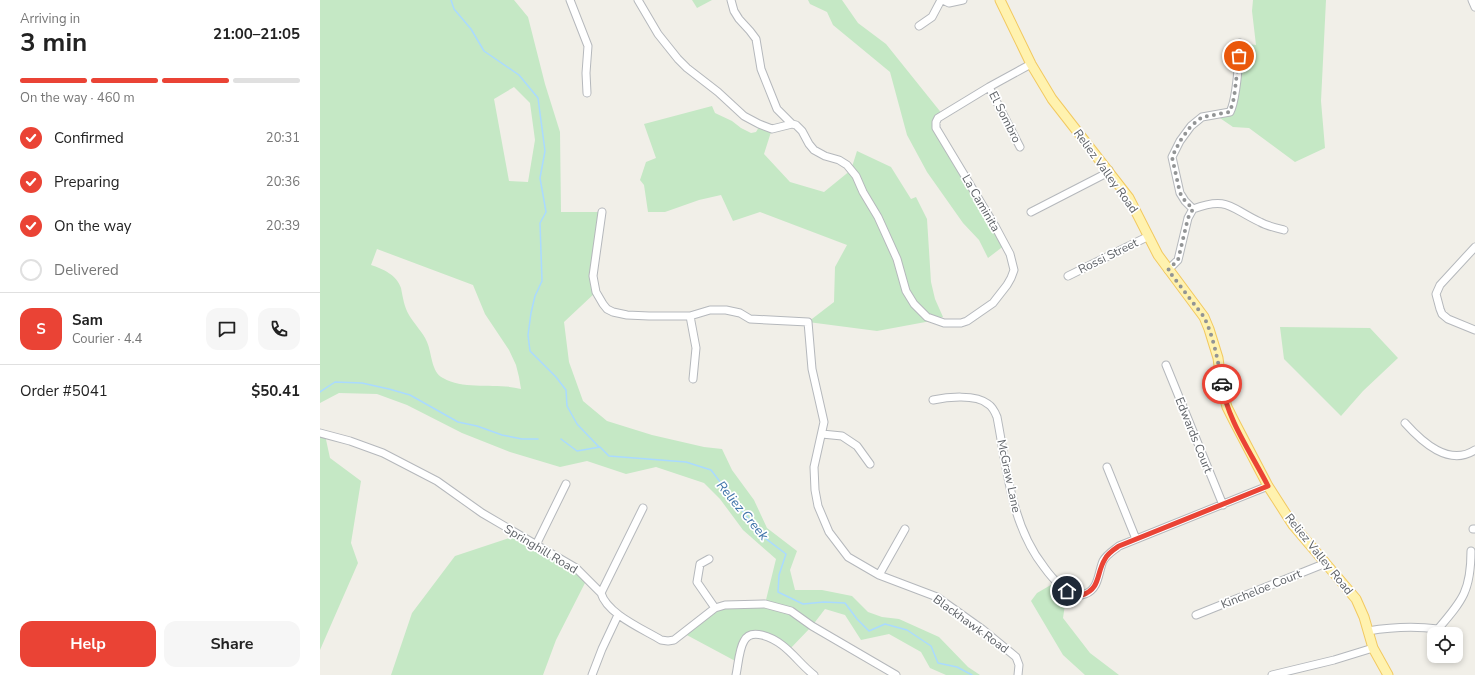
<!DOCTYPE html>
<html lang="en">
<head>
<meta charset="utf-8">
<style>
	body { margin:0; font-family:"Nunito Sans",sans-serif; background:#f6f6f6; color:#222; height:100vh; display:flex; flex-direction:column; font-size:15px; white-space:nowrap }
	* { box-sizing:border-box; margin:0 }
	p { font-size:13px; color:#767676 }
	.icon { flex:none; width:22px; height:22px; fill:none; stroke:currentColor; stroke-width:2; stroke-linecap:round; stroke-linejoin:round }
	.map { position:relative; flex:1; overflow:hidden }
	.details { display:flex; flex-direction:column; background:#fff; width:320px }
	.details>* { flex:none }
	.fabs { position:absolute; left:1107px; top:627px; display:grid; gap:8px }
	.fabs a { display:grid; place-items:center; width:36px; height:36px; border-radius:8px; background:#fff; box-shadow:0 2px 6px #0003; font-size:20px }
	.pin { position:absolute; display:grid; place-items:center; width:34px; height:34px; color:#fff; margin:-17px; border:2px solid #fff; border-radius:50%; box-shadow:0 1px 4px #0007 }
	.courier { position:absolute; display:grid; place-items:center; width:40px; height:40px; margin:-20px; border:3px solid #ea4335; border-radius:50%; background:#fff; color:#222; box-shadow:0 1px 5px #0007 }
	.overview em { font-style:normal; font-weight:700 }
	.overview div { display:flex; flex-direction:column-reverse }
	.overview { display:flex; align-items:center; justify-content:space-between; height:68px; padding:0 20px }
	h1 { font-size:26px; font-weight:700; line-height:30px }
	.bar { display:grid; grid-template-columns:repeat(4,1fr); gap:6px 4px; align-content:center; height:48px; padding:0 20px }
	.bar i { height:5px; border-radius:3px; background:#e0e0e0 }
	.bar .selected { background:#ea4335 }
	.bar p { grid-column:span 4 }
	.line { display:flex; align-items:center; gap:10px; padding:0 20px; border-top:1px solid #e0e0e0 }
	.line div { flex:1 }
	.round { display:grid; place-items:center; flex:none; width:42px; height:42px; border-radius:12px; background:#f6f6f6 }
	ol { padding:0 20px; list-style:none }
	li { display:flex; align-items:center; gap:12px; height:44px }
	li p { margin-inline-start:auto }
	li .icon { padding:4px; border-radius:50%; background:#ea4335; color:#fff; stroke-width:4 }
	li:last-child { color:#767676 }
	li i { width:22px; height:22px; border:2px solid #e0e0e0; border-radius:50% }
	.action { display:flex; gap:8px; margin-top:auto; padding:8px 20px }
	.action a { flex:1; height:46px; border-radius:12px; background:#ea4335; color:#fff; font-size:16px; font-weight:700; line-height:46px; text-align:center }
	.action a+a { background:#f6f6f6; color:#222 }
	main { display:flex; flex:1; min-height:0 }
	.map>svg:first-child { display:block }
</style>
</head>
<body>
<main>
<section class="details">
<div class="overview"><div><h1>3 min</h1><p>Arriving in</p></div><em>21:00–21:05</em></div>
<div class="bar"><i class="selected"></i><i class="selected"></i><i class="selected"></i><i></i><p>On the way · 460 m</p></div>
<ol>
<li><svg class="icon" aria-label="check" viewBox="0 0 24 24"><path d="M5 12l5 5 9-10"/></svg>Confirmed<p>20:31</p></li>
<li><svg class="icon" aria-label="check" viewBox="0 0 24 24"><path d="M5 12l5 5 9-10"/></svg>Preparing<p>20:36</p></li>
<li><svg class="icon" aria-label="check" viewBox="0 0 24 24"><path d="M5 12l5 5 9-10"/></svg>On the way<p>20:39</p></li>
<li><i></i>Delivered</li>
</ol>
<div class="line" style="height:72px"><b class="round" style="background:#ea4335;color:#fff">S</b><div><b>Sam</b><p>Courier · 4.4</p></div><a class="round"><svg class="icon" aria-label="chat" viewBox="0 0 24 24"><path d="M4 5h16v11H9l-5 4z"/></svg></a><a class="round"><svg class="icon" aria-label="phone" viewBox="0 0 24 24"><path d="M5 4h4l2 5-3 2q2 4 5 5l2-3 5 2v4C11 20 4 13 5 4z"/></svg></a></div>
<div class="line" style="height:52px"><div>Order #5041</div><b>$50.41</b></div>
<div class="action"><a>Help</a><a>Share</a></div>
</section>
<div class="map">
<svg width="1155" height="675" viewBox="0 0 1155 675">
	<rect width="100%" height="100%" fill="#f1efe8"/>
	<!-- green -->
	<path fill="#c5e8c5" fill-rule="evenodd" d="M0 0H194L208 17 225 84 240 132 241 212H282L274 265 276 292 244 322 249 362 263 401 287 421 332 435 384 447 402 449 412 470 434 500 447 528 477 551 470 570 475 590H502L532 596 548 612 562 617 579 619 619 637 648 667 660 675H626L610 668 601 652 569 634 541 640 525 615 505 609 492 626 468 651 452 639 428 636 419 663 363 633 395 608 445 604 456 559 423 530 400 499 384 483 336 467 306 474 267 461 240 467 190 452 142 433 87 405 57 394 19 393 0 403ZM194 87 210 103 215 140 208 182 189 181 174 99ZM57 249 153 285 165 314 189 350 196 365 199 377 201 389C176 382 146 391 123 378 111 372 112 353 107 342 103 332 94 324 89 315 84 306 83 298 81 288 77 275 63 269 51 265Z
		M372 0H392L377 8Z
		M488 0H522L538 23 566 44 623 115 616 122 685 245 668 258 659 240 643 223 607 172 587 135 570 72 513 25 507 12 490 4Z
		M933 0H1006L1001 101 1005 148 975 162 929 128 913 127 894 114 910 112 920 43 936 45 932 11Z
		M392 106 395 113 412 121 421 128 431 133 436 132 439 127 451 132 444 154 470 182 504 192 531 170 537 151 571 167 591 199 596 197 607 219 611 282 615 299 623 317 611 321 557 331 488 322 514 302 515 267 527 245 440 212 413 221 401 195 379 200 345 212H328L324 185 320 180 326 162 336 158 324 124Z
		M960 327 1050 328 1078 358 1043 391 1021 416 964 359Z
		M0 433 5 435 10 458 41 481 31 543 38 563 0 650Z
		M201 534 267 579 236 640 223 675H71L92 613 135 556Z
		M736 582 747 591 743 618 770 653 799 675H765L743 655 711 601 717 593Z"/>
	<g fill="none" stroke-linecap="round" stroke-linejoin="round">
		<!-- stream -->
		<path stroke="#aadaff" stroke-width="1.5" d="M131 0 134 9 151 29 164 51 199 75 218 98 225 151 220 178 226 212 220 223 222 281 215 296 211 313 208 335 210 351 236 377 246 390 247 406 257 424 279 447
			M0 392 15 382 42 383 69 389 90 395 138 422 157 426 182 435 202 439H218
			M241 439 257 451 280 447 289 456 366 462 391 470 441 535 466 554 459 575 458 592 483 604 504 602 525 603 537 619 549 631 565 624 587 630 611 646 618 663 637 667 652 675"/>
		<!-- minor casing -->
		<g stroke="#b5b8bc" stroke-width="9">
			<path id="minor" d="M250 0 268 46 266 73 267 93
				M318 0 338 34 358 59 367 68 398 92 424 116 439 124 452 129 472 124 476 125 482 131 489 144 494 150 505 156 519 160 527 165 536 176 543 192 558 217 577 259 586 291 594 304 607 317 624 323H641L647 321 673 303 687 285 691 278 694 270 690 254 675 226 616 128V122L618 118 669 87 711 64
				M411 0 414 11 419 19 430 31 436 39 441 69 457 109 472 124
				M623 0 629 3 643 0
				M1152 0 1155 7
				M599 26 612 17 621 0
				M669 87 700 147
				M873 209 865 201 860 193 852 157 860 141 871 126 882 117 910 112C917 99 919 59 920 43
				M873 209C908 196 910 208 940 222 947 226 956 228 964 230
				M282 212 273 276 276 292 283 304 287 309 293 312 307 315 329 316H370L390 310H406L420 313 430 319 488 322 492 369 504 422 494 467 495 490 498 506 509 532 528 557 559 575 617 597 662 629 696 657 699 665 698 675
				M711 212 783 175 789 170
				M1155 247 1120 285 1116 294 1120 309 1122 314 1128 319 1155 330
				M848 270 858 260 868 218 873 209
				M748 276 829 236
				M370 316 376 348 373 379
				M846 365 903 505
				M613 400C627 397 656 394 668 404 673 407 675 412 677 417 687 469 691 525 724 567 729 574 734 580 740 585 748 592 754 598 765 594 779 589 778 573 783 561 787 554 793 551 799 546L948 486
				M1085 423C1102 442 1129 467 1155 450
				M0 433 30 441 63 453 117 481 162 513 256 568 281 593C287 614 323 629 341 640L348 641 354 640 395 608 405 605 445 604 471 611 492 626 576 675
				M502 434 522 436 537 446 550 464
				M787 467 816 539
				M1153 529H1155
				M216 545 246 484
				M389 559 380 564 377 582 395 608
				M559 575 585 529
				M281 593 323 508
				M876 615 1006 563
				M1048 631C1072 627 1094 626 1118 629 1143 600 1151 590 1151 551
				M272 675 282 649 298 615
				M416 675C418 666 419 649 424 641 431 627 453 638 462 645 474 654 482 666 494 675
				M952 675 1014 660 1053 648"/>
		</g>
		<!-- major casing -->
		<g stroke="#f2c960" stroke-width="11">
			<path id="major" d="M680 0 711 64 732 99 809 198 838 255 884 317 889 329 898 358 902 389 907 407 914 421 948 486 973 525 1036 599 1044 617 1053 648 1068 675"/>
		</g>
		<!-- minor -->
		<use href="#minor" stroke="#fff" stroke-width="7"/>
		<!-- major -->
		<use href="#major" stroke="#fff2af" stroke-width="9"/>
	</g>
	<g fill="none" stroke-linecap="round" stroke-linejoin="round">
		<!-- done -->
		<path stroke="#929495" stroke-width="4" stroke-dasharray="0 7.2" d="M902 384C898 361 894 338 884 317L848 270 858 260 868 218 873 209 865 201 860 193 852 157 860 141 871 126 882 117 910 112 914 98 919 56"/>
		<!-- route -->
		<path stroke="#ea4335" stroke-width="5" d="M747 591C751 594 756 596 762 595 781 589 776 573 785 559 788 553 793 550 799 546L948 486C932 454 907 420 902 384"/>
	</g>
	<g text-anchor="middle" stroke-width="3.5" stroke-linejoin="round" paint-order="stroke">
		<!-- street labels -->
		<g font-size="12" fill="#5f6368" stroke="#fff">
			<text transform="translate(685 117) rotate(63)" y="4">El Sombro</text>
			<text transform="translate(786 171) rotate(54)" y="4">Reliez Valley Road</text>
			<text transform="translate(661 203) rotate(60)" y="4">La Caminita</text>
			<text transform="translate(788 256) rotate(-26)" y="4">Rossi Street</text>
			<text transform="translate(874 435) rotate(68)" y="4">Edwards Court</text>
			<text transform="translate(689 476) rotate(78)" y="4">McGraw Lane</text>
			<text transform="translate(221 549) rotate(31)" y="4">Springhill Road</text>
			<text transform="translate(999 554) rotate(51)" y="4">Reliez Valley Road</text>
			<text transform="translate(941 589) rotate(-22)" y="4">Kincheloe Court</text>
			<text transform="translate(651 624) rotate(36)" y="4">Blackhawk Road</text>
		</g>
		<!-- water labels -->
		<g font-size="13" font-style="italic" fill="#4174aa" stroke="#fff">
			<text transform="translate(423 510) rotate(50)" y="5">Reliez Creek</text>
		</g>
	</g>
</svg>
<div class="fabs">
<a><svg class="icon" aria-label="locate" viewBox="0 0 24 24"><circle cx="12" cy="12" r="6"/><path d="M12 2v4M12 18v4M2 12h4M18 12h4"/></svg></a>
</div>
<div class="pin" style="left:919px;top:56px;background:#ea580c"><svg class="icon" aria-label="bag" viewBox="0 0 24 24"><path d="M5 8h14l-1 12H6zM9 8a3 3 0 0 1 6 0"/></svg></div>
<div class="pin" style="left:747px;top:591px;background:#1f2937"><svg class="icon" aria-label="home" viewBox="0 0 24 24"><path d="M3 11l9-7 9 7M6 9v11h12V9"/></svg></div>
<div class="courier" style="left:902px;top:384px"><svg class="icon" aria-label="car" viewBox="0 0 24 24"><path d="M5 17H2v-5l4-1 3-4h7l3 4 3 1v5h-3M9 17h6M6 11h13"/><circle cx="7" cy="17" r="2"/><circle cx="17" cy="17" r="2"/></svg></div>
</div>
</main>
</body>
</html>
